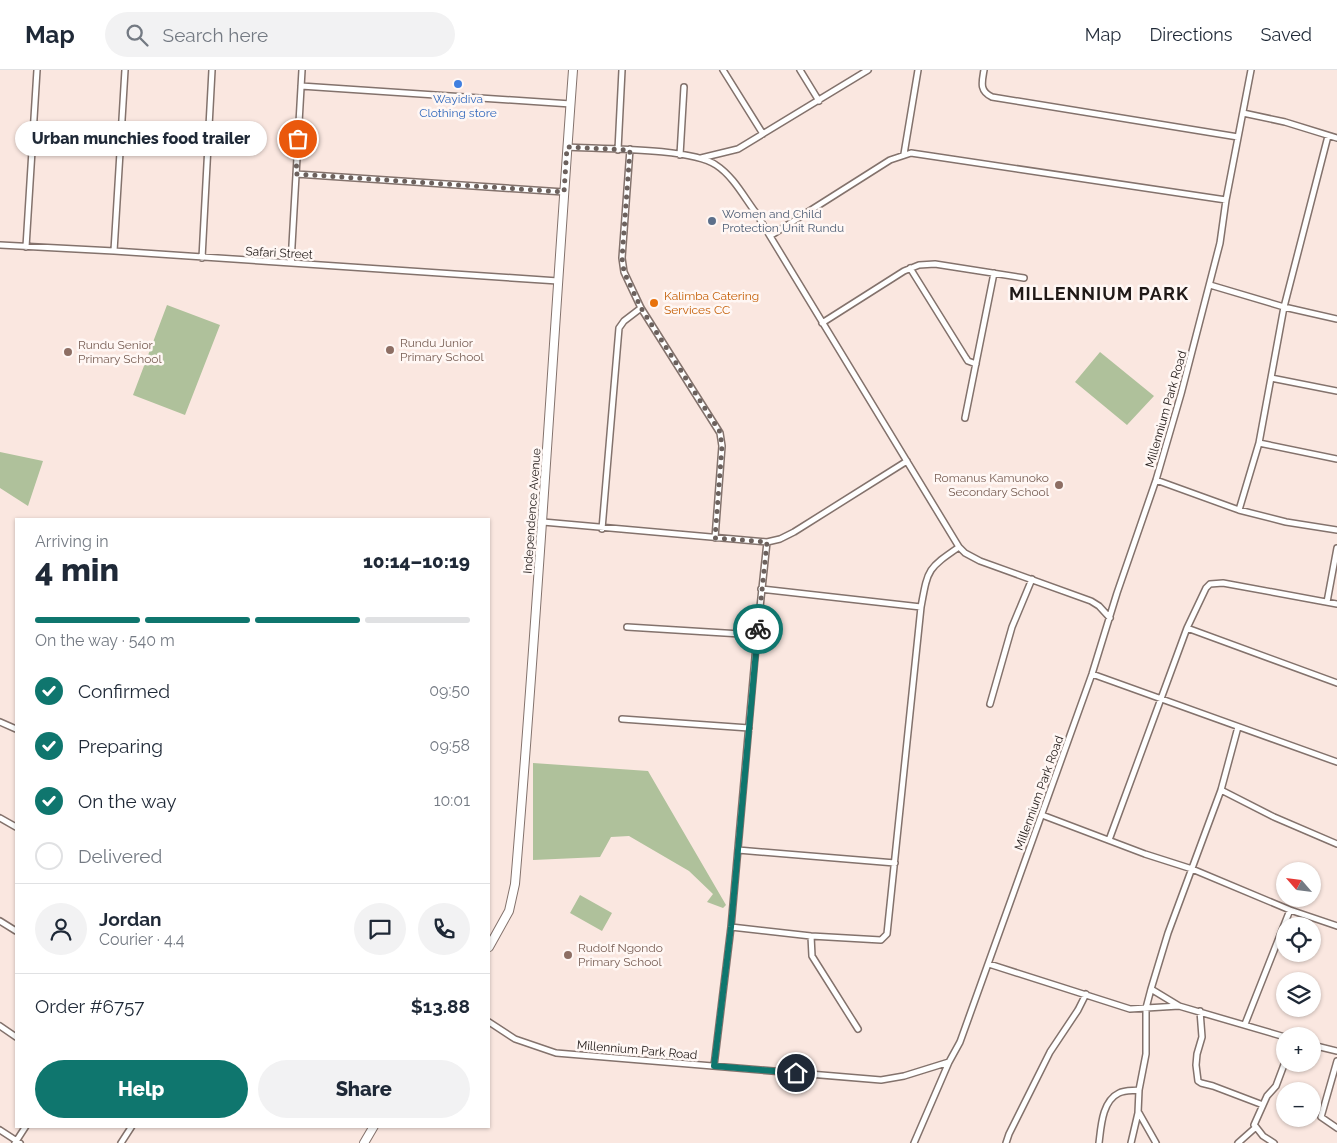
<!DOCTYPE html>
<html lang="en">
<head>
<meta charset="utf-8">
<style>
	body { margin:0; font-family:Raleway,sans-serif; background:#f2f2f3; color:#1f2937; height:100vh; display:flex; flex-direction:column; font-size:19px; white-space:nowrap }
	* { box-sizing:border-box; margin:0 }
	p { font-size:16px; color:#747a83 }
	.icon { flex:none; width:28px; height:28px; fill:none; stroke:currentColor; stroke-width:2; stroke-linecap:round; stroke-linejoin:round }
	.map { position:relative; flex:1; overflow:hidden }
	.sheet { position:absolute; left:15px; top:448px; width:475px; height:610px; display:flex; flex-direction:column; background:#fff; border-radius:0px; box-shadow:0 1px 4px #0004 }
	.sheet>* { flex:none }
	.needle { width:32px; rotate:298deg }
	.buttons { position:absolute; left:1276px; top:792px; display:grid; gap:10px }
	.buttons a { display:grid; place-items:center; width:45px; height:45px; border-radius:50%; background:#fff; box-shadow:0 1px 4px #0004; font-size:25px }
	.pin { position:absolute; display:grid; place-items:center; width:42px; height:42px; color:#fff; margin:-21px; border:2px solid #fff; border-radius:50%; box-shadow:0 1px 5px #0007 }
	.courier { position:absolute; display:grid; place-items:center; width:50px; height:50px; margin:-25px; border:4px solid #0f766e; border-radius:50%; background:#fff; color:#222; box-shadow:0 1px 6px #0007 }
	.bubble { position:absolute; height:35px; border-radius:18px; background:#fff; box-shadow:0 1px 4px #0004; font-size:16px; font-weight:800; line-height:35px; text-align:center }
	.head em { font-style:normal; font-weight:800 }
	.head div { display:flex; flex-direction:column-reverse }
	.head { display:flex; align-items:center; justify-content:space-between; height:85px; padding:0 20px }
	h1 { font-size:32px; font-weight:800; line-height:38px }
	.bar { display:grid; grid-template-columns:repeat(4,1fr); gap:8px 5px; align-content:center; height:60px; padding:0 20px }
	.bar i { height:6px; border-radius:4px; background:#e0e1e3 }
	.bar .selected { background:#0f766e }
	.bar p { grid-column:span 4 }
	.line { display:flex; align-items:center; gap:12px; padding:0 20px; border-top:1px solid #e0e1e3 }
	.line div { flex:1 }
	.round { display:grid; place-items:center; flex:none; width:52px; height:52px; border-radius:26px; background:#f2f2f3 }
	ol { padding:0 20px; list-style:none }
	li { display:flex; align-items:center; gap:15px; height:55px }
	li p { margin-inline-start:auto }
	li .icon { padding:5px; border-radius:50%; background:#0f766e; color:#fff; stroke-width:4 }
	li:last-child { color:#747a83 }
	li i { width:28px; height:28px; border:2px solid #e0e1e3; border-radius:50% }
	.action { display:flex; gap:10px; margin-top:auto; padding:10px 20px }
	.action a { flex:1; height:58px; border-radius:30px; background:#0f766e; color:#fff; font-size:20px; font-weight:800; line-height:58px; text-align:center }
	.action a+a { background:#f2f2f3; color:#1f2937 }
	header { display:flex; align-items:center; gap:30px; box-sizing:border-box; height:70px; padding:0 25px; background:#fff; border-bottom:1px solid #e0e1e3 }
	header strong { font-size:24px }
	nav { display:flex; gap:28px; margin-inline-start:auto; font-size:18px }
	.search { width:350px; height:45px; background:#f2f2f3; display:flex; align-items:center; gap:12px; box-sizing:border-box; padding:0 18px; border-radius:28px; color:#747a83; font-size:19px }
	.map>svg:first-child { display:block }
</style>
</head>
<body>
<header>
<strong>Map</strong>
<div class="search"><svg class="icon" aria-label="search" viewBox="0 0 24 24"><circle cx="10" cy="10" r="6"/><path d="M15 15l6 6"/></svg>Search here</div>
<nav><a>Map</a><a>Directions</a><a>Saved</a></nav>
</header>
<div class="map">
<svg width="1337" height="1073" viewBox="0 0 1337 1073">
	<rect width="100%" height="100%" fill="#fae7e0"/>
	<!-- green -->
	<path fill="#afc19b" d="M167 235 220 255 185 345 133 325Z
		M1100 282 1154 326 1127 355 1075 312Z
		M0 382 43 391 28 436 0 418Z
		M533 693 648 701 726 835 723 838 707 832 713 824 689 801 629 766 611 767 600 787 533 790Z
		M580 825 612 843 602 861 570 843Z"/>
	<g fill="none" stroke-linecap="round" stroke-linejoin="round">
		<!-- street casing -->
		<g stroke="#83726c" stroke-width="8">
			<path id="street" d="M723 0 763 64
				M800 0 819 31
				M984 0C982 12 979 21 992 27L1238 67
				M301 16 571 34
				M1243 43 1285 52 1337 68
				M567 77C601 79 691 78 716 95 733 106 744 127 756 143L959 477 965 483 980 491 1091 531 1099 536 1110 548
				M630 79 622 188 624 202 641 238 720 363 722 376 715 468
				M618 80 622 0
				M904 84 918 0
				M680 85 684 17
				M701 88 738 79 868 0
				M296 104 564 122
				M770 166 890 90 911 83 1226 130
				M0 175 114 181 558 211
				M26 177 37 0
				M114 181 125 0
				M202 188 212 0
				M291 193 302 0
				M910 198 966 288 968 291 976 294
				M1210 215 1284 237 1337 249
				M822 253 904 201 919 195 935 194 1024 208
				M1271 308 1337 321
				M965 348 994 203
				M1259 373 1337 389
				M1156 410 1239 440 1286 452 1337 460
				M1239 440 1259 373 1284 237 1328 66
				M543 452 767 472 780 469 794 462 907 391
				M602 459 619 258 624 251 641 238
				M761 519 921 537
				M1327 532 1337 478
				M627 557 757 565
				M1187 558 1337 613
				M1092 604 1337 692
				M990 634 1012 557 1032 509
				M622 649 749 658
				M0 652 16 659
				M1221 720 1274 747 1337 774
				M1042 745 1145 784 1192 799 1290 840 1337 856
				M0 748 16 757
				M1109 770 1187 558 1206 518 1210 514 1223 513 1337 534
				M738 780 895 793
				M0 851 16 861
				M731 857 811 866 881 870 887 864 921 537C928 499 927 499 959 477
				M811 866 812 886 858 959
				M989 894 1130 939 1179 936
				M1151 919 1179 936 1285 967
				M1200 941 1202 967 1197 984 1196 995 1198 1011 1201 1013 1213 1016 1263 1035
				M489 952 515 969 556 983 881 1010 904 1006 949 992 960 972 1092 604 1117 523 1156 410 1181 324 1220 173 1226 130 1251 0
				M1245 954 1290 840
				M0 956 16 967
				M1312 975 1337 981
				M1337 991 1321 1047 1337 1058
				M714 996 731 857 757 565 767 472
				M1139 1043 1156 1073
				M1256 1057 1263 1066 1274 1073
				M0 1060 20 1073
				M15 1073 26 1056
				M121 1073 132 1056
				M914 1073 949 992
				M1006 1073 1009 1064 1050 982 1078 940 1086 924
				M1099 1073C1101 1057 1102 1031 1119 1023 1125 1020 1133 1021 1139 1020
				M1131 1073 1138 1043 1139 1020 1146 984V938L1151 919 1168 863 1221 720 1238 657
				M1238 1073 1256 1057 1254 1055 1267 1026 1276 1016 1285 992"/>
		</g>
		<!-- secondary casing -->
		<g stroke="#83726c" stroke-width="10">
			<path id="secondary" d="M489 877 509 841 515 814C538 543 553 271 573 0
				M364 1073 374 1056"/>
		</g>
		<!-- street -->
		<use href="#street" stroke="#fff" stroke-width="5"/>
		<!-- secondary -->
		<use href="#secondary" stroke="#fff" stroke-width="8"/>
	</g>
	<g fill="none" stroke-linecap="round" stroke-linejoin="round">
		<!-- done -->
		<path stroke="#6c615d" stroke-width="5" stroke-dasharray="0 9" d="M298 69 296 104 564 122 567 77 630 80 622 188 624 202 641 238 720 362 722 376 715 468 767 472 758 559"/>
		<!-- route -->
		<path stroke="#0f766e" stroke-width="6" d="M758 559 731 857 714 996 796 1003"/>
	</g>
	<!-- markers -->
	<circle fill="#3f7fe0" stroke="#fff7f4" stroke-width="2" cx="458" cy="14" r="5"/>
	<circle fill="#5c6f8a" stroke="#fff7f4" stroke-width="2" cx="712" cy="151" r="5"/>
	<circle fill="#e8710a" stroke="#fff7f4" stroke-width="2" cx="654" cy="233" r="5"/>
	<g fill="#8d6e63" stroke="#fff7f4" stroke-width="2">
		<circle cx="390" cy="280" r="5"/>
		<circle cx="68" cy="282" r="5"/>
		<circle cx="1059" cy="415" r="5"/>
		<circle cx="568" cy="885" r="5"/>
	</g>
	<g text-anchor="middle" stroke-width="5" stroke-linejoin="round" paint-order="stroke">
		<!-- shop labels -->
		<g font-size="12" fill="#366cbe" stroke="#fff7f4">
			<text x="458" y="33">Wayidiva<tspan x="458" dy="14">Clothing store</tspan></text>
		</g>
		<!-- service labels -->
		<g font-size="12" fill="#4e5e75" stroke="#fff7f4" text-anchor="start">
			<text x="722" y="148">Women and Child<tspan x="722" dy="14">Protection Unit Rundu</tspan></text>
		</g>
		<!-- street labels -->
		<g font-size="12" fill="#201917" stroke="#fff7f4">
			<text transform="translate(279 183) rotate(3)" y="4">Safari Street</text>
			<text transform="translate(1166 339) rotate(-74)" y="4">Millennium Park Road</text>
			<text transform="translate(532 441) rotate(-86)" y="4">Independence Avenue</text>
			<text transform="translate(1039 723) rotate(-70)" y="4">Millennium Park Road</text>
			<text transform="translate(637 980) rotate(5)" y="4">Millennium Park Road</text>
		</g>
		<!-- food labels -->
		<g font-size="12" fill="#c56008" stroke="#fff7f4" text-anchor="start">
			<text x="664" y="230">Kalimba Catering<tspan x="664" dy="14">Services CC</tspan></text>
		</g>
		<!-- education labels -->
		<g font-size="12" fill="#785e54" stroke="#fff7f4" text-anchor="start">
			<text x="400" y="277">Rundu Junior<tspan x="400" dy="14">Primary School</tspan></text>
			<text x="78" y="279">Rundu Senior<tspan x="78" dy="14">Primary School</tspan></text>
			<text x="1049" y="412" text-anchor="end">Romanus Kamunoko<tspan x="1049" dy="14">Secondary School</tspan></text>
			<text x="578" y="882">Rudolf Ngondo<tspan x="578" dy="14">Primary School</tspan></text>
		</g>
		<!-- district labels -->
		<g font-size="18" font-weight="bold" letter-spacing="1" fill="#201917" stroke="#fff7f4">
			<text x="1099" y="230">MILLENNIUM PARK</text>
		</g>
	</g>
</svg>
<div class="buttons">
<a><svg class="needle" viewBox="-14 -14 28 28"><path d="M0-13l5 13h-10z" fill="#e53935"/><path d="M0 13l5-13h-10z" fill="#747a83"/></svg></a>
<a><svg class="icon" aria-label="locate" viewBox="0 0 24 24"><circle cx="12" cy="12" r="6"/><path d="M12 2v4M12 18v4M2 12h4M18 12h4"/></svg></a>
<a><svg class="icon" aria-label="layers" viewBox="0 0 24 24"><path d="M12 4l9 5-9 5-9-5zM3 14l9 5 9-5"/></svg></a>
<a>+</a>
<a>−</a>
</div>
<div class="pin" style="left:298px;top:69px;background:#ea580c"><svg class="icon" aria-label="bag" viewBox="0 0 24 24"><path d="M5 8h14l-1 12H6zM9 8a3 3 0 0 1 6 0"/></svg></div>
<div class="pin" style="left:796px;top:1003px;background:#1f2937"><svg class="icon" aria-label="home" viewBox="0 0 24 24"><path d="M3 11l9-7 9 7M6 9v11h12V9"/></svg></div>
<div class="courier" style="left:758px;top:559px"><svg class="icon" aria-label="bike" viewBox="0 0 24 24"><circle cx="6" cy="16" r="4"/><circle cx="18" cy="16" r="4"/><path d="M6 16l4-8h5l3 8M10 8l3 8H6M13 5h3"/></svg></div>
<div class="bubble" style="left:15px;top:51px;width:252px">Urban munchies food trailer</div>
<section class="sheet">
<div class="head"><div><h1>4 min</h1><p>Arriving in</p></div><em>10:14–10:19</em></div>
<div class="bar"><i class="selected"></i><i class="selected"></i><i class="selected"></i><i></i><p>On the way · 540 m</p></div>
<ol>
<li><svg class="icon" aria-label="check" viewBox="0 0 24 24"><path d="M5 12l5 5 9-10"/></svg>Confirmed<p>09:50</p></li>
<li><svg class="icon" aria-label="check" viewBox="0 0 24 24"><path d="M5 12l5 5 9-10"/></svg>Preparing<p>09:58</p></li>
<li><svg class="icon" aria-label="check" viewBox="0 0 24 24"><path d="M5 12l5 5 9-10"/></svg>On the way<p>10:01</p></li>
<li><i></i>Delivered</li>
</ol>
<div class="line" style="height:90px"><a class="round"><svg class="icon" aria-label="person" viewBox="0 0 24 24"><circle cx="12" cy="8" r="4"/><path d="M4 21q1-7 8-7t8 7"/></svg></a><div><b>Jordan</b><p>Courier · 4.4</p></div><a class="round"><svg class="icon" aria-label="chat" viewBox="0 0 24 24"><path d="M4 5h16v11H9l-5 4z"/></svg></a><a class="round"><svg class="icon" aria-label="phone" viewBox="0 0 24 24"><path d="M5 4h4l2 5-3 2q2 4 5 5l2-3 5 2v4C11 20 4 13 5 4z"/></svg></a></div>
<div class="line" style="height:65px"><div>Order #6757</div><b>$13.88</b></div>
<div class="action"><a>Help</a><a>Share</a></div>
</section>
</div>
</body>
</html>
